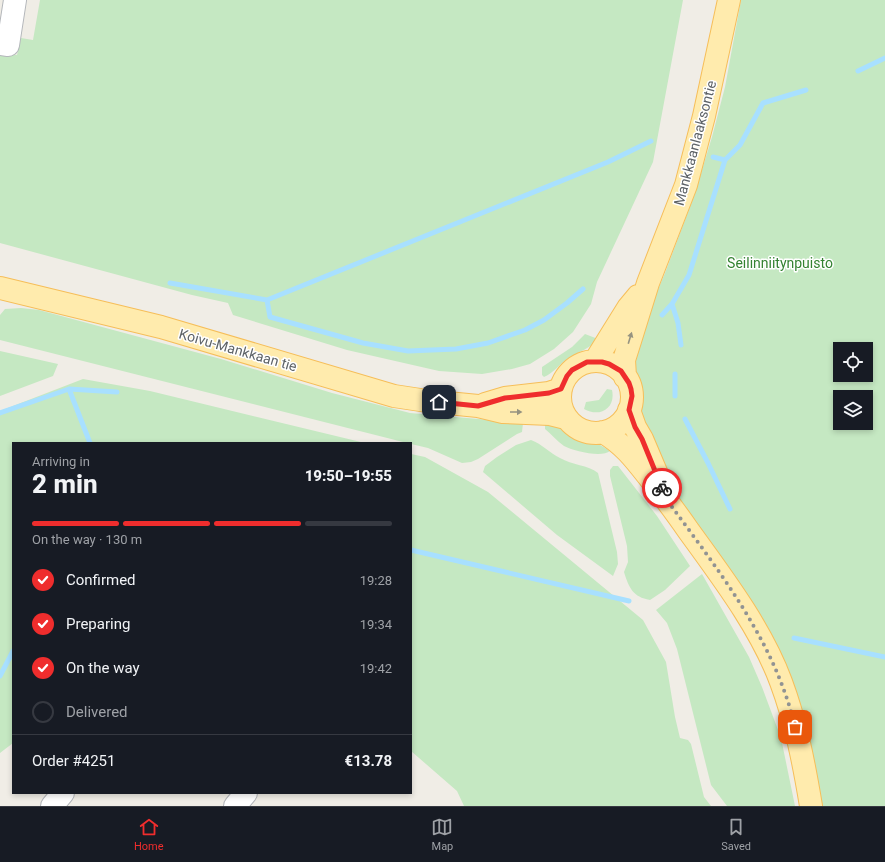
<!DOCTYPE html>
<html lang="en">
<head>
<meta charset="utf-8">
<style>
	body { margin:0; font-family:Roboto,sans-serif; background:#242831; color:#f1f3f6; height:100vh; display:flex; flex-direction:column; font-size:15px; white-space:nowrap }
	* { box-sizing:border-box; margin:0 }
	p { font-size:13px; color:#9ea1a6 }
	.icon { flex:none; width:22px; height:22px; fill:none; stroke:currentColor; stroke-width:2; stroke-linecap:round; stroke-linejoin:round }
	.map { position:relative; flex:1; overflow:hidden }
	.sheet { position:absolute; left:12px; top:442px; width:400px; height:352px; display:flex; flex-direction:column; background:#171b24; border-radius:0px; box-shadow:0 2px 6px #0003 }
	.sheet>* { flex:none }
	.fabs { position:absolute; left:833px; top:342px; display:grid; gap:8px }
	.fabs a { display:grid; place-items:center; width:40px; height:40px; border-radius:0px; background:#171b24; box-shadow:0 2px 6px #0003; font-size:20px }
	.pin { position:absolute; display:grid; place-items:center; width:34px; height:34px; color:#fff; margin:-17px; border-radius:8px; box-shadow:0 2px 6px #0006 }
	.courier { position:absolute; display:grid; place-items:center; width:40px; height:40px; margin:-20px; border:3px solid #ef2d2d; border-radius:50%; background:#fff; color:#222; box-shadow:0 1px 5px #0007 }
	.head em { font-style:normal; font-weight:800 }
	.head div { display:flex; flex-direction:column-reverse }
	.head { display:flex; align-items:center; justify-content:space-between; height:68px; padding:0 20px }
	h1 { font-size:26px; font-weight:800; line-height:30px }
	.bar { display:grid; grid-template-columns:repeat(4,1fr); gap:6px 4px; align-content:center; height:48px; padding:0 20px }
	.bar i { height:5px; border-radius:3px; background:#363941 }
	.bar .active { background:#ef2d2d }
	.bar p { grid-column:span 4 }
	.line { display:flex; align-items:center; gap:10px; padding:0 20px; border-top:1px solid #363941 }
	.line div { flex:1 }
	ol { padding:0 20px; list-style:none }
	li { display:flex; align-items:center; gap:12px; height:44px }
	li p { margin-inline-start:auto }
	li .icon { padding:4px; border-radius:50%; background:#ef2d2d; color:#fff; stroke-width:4 }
	li:last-child { color:#9ea1a6 }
	li i { width:22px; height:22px; border:2px solid #363941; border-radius:50% }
	.dock { display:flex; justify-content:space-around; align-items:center; height:56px; border-top:1px solid #363941; background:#171b24; font-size:11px; color:#9ea1a6 }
	.dock a { display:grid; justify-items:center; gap:2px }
	.dock .active { color:#ef2d2d }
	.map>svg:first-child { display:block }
</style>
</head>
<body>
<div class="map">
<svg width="885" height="806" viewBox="0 0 885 806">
	<rect width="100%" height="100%" fill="#f0ede6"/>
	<!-- green -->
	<path fill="#c5e8c2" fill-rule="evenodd" d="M40 0H683L653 162 597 282 591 304 573 332 554 349 530 364 512 369 482 374 439 371 347 350 233 315 228 303 192 295 0 243V53L17 55 21 38 33 40Z
		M741 0H885V806H820L800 710 676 499 637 405C639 384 636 377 629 358L665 273 694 196 712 137 725 87ZM840 349H866V375H840ZM840 397H866V423H840Z
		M21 308 39 310 221 359 332 393 410 413 523 423 522 432 517 434 478 459 471 462 462 463 428 448 411 444V443H407L0 340V315L5 309Z
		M585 334 598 339C590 349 579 351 569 358 560 363 554 373 544 377L542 375V367L572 347Z
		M0 351 58 364 53 376 0 396Z
		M83 379 150 391 365 443H13V743L0 753V411Z
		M607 389 612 390C616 408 600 418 584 409L586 402 599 400Z
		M545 423 561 426 572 436 597 443 610 451C602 458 573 451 564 446 557 441 551 434 545 429Z
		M531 440C542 444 550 453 560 458 572 465 588 465 598 473L617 552 618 564 613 576 557 535 483 472 485 466 497 457 516 445Z
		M411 454 425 457 488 492 643 620 666 662 675 717 680 738 688 740 691 744 704 797 711 806H464L457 791 411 751Z
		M613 466H618L657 516 690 566 665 590 650 600C633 597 629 588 624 572L628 562 627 546 610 476V470Z
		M702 574 749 657 762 687 781 738 795 806H727L711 785 677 649 667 623 656 610Z"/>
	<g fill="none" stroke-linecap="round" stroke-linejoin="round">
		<!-- stream -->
		<path stroke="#a8e0ff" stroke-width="5" d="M858 71 885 58
			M713 157 725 160
			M170 283 267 300 608 162 651 141
			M267 300 270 317 363 343 408 351 456 349 488 343 525 330 544 320 567 303 583 289
			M672 304 678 323 681 345
			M662 315 672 304 689 275 725 160 740 145 763 103 806 90
			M675 374V396
			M69 389 90 443
			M0 413 69 389 117 392
			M685 419 708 463 730 509
			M411 550 629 601
			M794 638 885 657
			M0 676 13 651"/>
		<!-- minor casing -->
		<g stroke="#b4b7bb" stroke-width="24">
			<path id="minor" d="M0 44 8 45 15 0
				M52 806 63 793
				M235 806 246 793"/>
		</g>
		<!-- major casing -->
		<g stroke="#f6be59" stroke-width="24">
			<path id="major" d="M0 288 161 327 394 396 427 401 478 406 503 412 550 414 566 418
				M595 361 628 308 638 296
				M560 397a36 36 0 1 1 72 0a36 36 0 1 1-72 0Z
				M625 377 624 360 630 341 648 283 686 185 704 116 729 0
				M485 404 505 398 549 393 561 389
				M629 410 635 427 642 439 659 479
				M603 432C623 444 634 458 648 476 662 494 675 511 688 530 722 577 761 628 781 682 796 722 804 764 811 806"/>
		</g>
		<!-- minor -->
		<use href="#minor" stroke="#fff" stroke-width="22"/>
		<!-- major -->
		<use href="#major" stroke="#ffebad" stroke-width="22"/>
	</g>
	<!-- one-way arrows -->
	<defs><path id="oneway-solid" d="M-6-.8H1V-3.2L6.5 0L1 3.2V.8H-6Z"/></defs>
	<g fill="#969380">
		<use href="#oneway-solid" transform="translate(630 338) rotate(-73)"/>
		<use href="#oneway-solid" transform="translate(516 412)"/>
	</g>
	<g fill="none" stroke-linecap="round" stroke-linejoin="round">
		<!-- done -->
		<path stroke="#919393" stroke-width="4" stroke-dasharray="0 7.2" d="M662 488 667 500C718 570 775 641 795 727"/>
		<!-- route -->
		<path stroke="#ef2d2d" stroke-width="5" d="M439 402 478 406 505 398 549 393 561 389 567 376 572 370 587 362H602L609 364 621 371 629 383 631 389 632 396 629 410 635 427 642 439 662 488"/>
	</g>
	<g text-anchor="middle" stroke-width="3" stroke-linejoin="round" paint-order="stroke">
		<!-- street labels -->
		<g font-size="14" fill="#5e6367" stroke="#fff">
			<text transform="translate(695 143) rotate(-75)" y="5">Mankkaanlaaksontie</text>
			<text transform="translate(238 350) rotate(16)" y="5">Koivu-Mankkaan tie</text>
		</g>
		<!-- park labels -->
		<g font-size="14" fill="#338231" stroke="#fff">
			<text x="780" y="268">Seilinniitynpuisto</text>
		</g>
	</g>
</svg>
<div class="fabs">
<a><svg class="icon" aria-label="locate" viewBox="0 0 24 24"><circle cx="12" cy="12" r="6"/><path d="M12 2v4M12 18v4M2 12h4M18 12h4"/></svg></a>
<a><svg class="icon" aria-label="layers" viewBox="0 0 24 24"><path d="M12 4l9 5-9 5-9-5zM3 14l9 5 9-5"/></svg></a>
</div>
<div class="pin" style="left:795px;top:727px;background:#ea580c"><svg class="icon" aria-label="bag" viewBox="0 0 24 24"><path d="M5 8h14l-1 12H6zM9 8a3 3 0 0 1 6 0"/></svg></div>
<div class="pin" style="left:439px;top:402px;background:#1f2937"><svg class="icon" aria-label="home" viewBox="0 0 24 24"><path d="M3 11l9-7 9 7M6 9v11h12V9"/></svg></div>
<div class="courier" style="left:662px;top:488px"><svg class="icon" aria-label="bike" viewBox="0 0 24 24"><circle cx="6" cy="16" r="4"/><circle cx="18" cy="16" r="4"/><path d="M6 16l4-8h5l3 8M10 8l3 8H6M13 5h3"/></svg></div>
<section class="sheet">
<div class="head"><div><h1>2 min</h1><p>Arriving in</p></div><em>19:50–19:55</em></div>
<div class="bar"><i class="active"></i><i class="active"></i><i class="active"></i><i></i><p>On the way · 130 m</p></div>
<ol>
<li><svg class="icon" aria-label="check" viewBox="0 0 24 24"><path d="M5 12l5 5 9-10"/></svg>Confirmed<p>19:28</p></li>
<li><svg class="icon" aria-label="check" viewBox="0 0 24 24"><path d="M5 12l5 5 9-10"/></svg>Preparing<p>19:34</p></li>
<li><svg class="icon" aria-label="check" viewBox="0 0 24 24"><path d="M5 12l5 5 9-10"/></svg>On the way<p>19:42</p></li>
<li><i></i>Delivered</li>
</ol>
<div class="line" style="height:52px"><div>Order #4251</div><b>€13.78</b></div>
</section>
</div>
<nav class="dock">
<a class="active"><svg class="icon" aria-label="home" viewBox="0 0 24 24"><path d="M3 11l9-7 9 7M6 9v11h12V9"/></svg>Home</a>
<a><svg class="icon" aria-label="map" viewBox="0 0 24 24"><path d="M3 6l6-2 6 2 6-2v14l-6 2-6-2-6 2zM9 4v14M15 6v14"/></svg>Map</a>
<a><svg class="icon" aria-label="saved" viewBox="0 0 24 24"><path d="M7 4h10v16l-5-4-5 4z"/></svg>Saved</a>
</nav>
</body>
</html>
